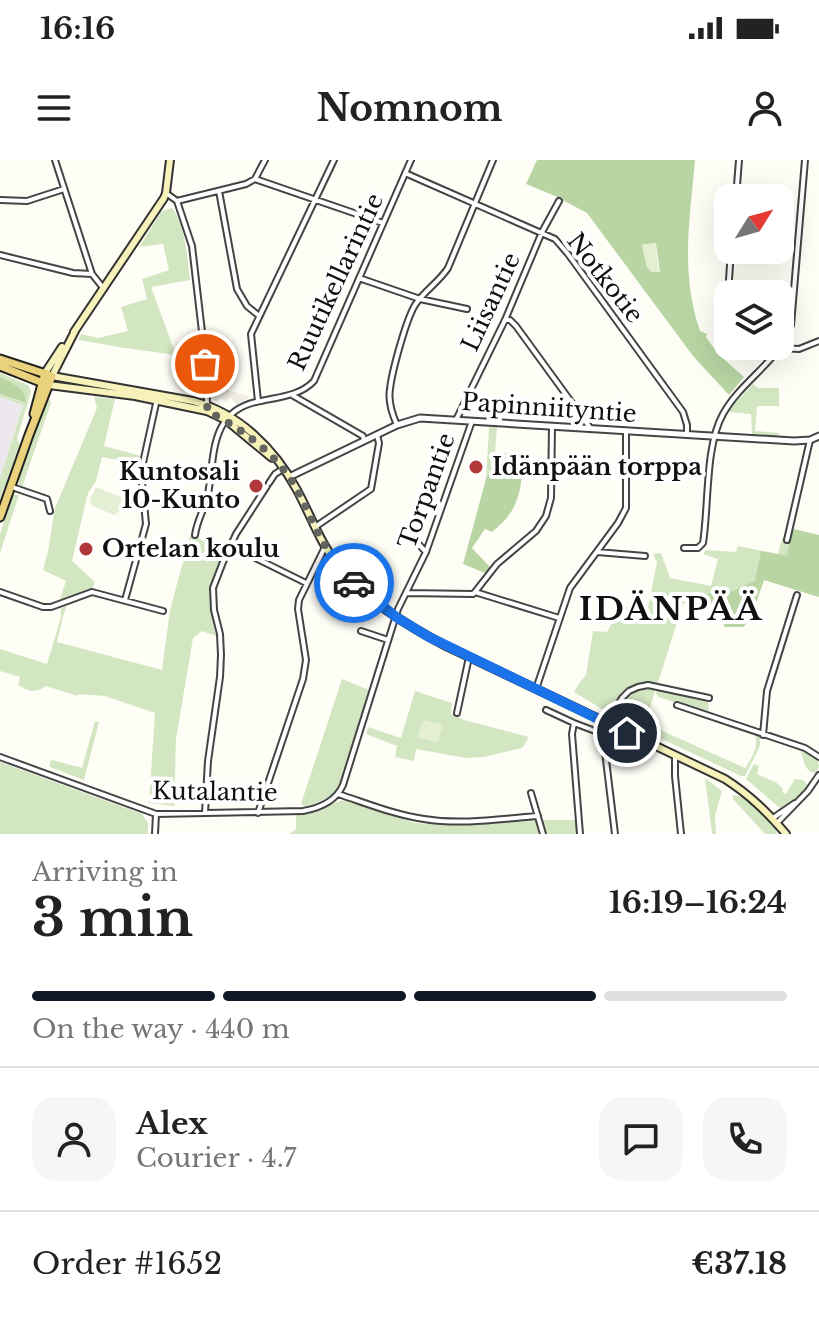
<!DOCTYPE html>
<html lang="en">
<head>
<meta charset="utf-8">
<style>
	body { margin:0; font-family:"Libre Baskerville",serif; background:#f6f6f6; color:#222; height:100vh; display:flex; flex-direction:column; font-size:30px; white-space:nowrap }
	* { box-sizing:border-box; margin:0 }
	p { font-size:26px; color:#767676 }
	.icon { flex:none; width:44px; height:44px; fill:none; stroke:currentColor; stroke-width:2; stroke-linecap:round; stroke-linejoin:round }
	.map { position:relative; height:674px; overflow:hidden }
	.sheet { display:flex; flex-direction:column; background:#fff; flex:1 }
	.sheet>* { flex:none }
	.needle { width:52px; rotate:53deg }
	.buttons { position:absolute; left:714px; top:24px; display:grid; gap:16px }
	.buttons a { display:grid; place-items:center; width:80px; height:80px; border-radius:16px; background:#fff; box-shadow:0 8px 32px #0002; font-size:40px }
	.pin { position:absolute; display:grid; place-items:center; width:68px; height:68px; color:#fff; margin:-34px; border:4px solid #fff; border-radius:50%; box-shadow:0 2px 8px #0007 }
	.courier { position:absolute; display:grid; place-items:center; width:80px; height:80px; margin:-40px; border:6px solid #1a73e8; border-radius:50%; background:#fff; color:#222; box-shadow:0 2px 10px #0007 }
	.overview em { font-style:normal; font-weight:700 }
	.overview div { display:flex; flex-direction:column-reverse }
	.overview { display:flex; align-items:center; justify-content:space-between; height:136px; padding:0 32px }
	h1 { font-size:52px; font-weight:700; line-height:60px }
	.bar { display:grid; grid-template-columns:repeat(4,1fr); gap:12px 8px; align-content:center; height:96px; padding:0 32px }
	.bar i { height:10px; border-radius:6px; background:#e0e0e0 }
	.bar .active { background:#111827 }
	.bar p { grid-column:span 4 }
	.line { display:flex; align-items:center; gap:20px; padding:0 32px; border-top:2px solid #e0e0e0 }
	.line div { flex:1 }
	.round { display:grid; place-items:center; flex:none; width:84px; height:84px; border-radius:24px; background:#f6f6f6 }
	.status { display:flex; justify-content:space-between; align-items:center; height:56px; padding:0 40px; background:#fff; direction:ltr }
	.status svg { height:22px; fill:currentColor }
	header { display:flex; justify-content:space-between; align-items:center; height:104px; padding:0 32px; background:#fff; font-size:36px; font-weight:700 }
	.map>svg:first-child { display:block }
</style>
</head>
<body>
<div class="status"><b>16:16</b><svg viewBox="0 0 49 12"><path d="M0 12V9h3v3zM5 12V6h3v6zM10 12V3h3v9zM15 12V0h3v12zM26 1h20v11H26zM47 4h2v5h-2z"/></svg></div>
<header><svg class="icon" aria-label="menu" viewBox="0 0 24 24"><path d="M4 6h16M4 12h16M4 18h16"/></svg>Nomnom<svg class="icon" aria-label="person" viewBox="0 0 24 24"><circle cx="12" cy="8" r="4"/><path d="M4 21q1-7 8-7t8 7"/></svg></header>
<div class="map">
<svg width="819" height="674" viewBox="0 0 819 674">
	<rect width="100%" height="100%" fill="#fefdf6"/>
	<!-- industrial -->
	<path fill="#ede7ee" d="M0 237 23 244 0 318Z"/>
	<!-- green -->
	<path fill="#d3e6c2" d="M172 48C186 67 187 97 190 120L151 127 176 195 125 188 78 180 81 174 98 178 128 171 121 147 147 139 142 119 169 110 163 84 139 87 162 51Z
		M0 213 28 225 31 232 17 279 20 284 0 340V318L23 245 0 237V234L25 243 16 225 0 217Z
		M753 224 758 228H779V246H757L755 271 779 273V276L752 274 751 254 727 252Z
		M48 237 51 243 22 327 19 324 18 319Z
		M94 237 115 239 104 286 141 296 138 304 102 297 96 321 88 333 72 401 95 422 92 429 60 439 66 421 43 410 48 391 55 348 97 248Z
		M489 267H497L495 292 508 293 502 304 492 306 486 319Z
		M14 335H19L0 393V374L11 339Z
		M793 369 819 375V437L764 420 750 460 743 467H725L719 456 718 445 694 439 683 444 645 563 745 608C751 599 759 587 755 576L760 577V586L745 616H741L615 557 574 532 580 522 586 515 593 471 607 472 621 446 648 448 657 402 653 394 661 393 670 418 711 426 718 399 703 394 706 390 736 392 738 386 778 394 782 378 791 376Z
		M190 376 228 388C213 423 206 437 216 476L202 471 193 478 176 579 174 646 149 643 155 553 105 536 78 534V536L46 526C34 534 29 531 18 525L20 517 0 511V489L47 504 61 457V448L67 446 63 456 57 482 162 510 170 450Z
		M342 519 369 530 341 626 333 635 307 647 301 644Z
		M657 529 697 540H708L709 550 706 552 658 537 656 533Z
		M415 531 452 543 451 554 464 560 529 577 522 588 484 597 466 598 416 589 414 601 395 597 397 586 366 574 368 567 401 578Z
		M95 561 99 562 84 620 50 607V601L52 600 82 608Z
		M803 590 818 600 819 607 816 613C804 612 804 601 801 591Z
		M0 602 142 654 148 663V674H0Z
		M754 604 759 606 757 614 777 623 783 629 782 632 786 634 795 619 803 620 807 624V627L799 636 780 648 746 619Z
		M705 618 722 631 715 656 716 674H712Z
		M733 635C752 637 767 660 778 674H765L733 639Z
		M345 640 365 645 414 663 444 665 510 660H577V674H289L296 669V655C316 654 327 643 345 640Z"/>
	<!-- forest -->
	<path fill="#b8d5a3" fill-rule="evenodd" d="M537 0H695C690 59 680 113 700 171L707 174 706 177 718 194 744 217 729 235 693 196 587 53 555 36 526 24ZM655 83 656 84 660 112 647 107 642 85Z
		M0 217C12 223 26 227 26 243L0 234Z
		M508 293 524 294C521 328 521 350 492 372L485 369 472 388 490 407 485 413 463 404 486 319 492 306 502 304Z
		M793 369 819 375V437L764 420 750 460 743 467H725L719 456 718 445 694 439 696 433 726 434 755 421 761 391 787 396Z"/>
	<!-- pitch -->
	<path fill="#e4eed3" d="M655 83 659 110 660 112H651L647 107 642 85Z
		M96 327 127 340 126 348 114 355 91 345 90 339Z
		M423 560 443 565 438 583 417 577Z"/>
	<!-- plaza -->
	<path fill="#efede4" d="M223 229 248 236V239L237 245 231 238 226 241 220 238 217 242 211 238 210 231Z"/>
	<g fill="none" stroke-linecap="round" stroke-linejoin="round">
		<!-- minor casing -->
		<g stroke="#444" stroke-width="8">
			<path id="minor" d="M55 0 92 114 104 129
				M405 13 555 79 568 94 683 252 687 265V274
				M255 19 383 63
				M219 31 237 129 247 146 258 155
				M166 33 177 41 192 86 206 206 207 246
				M736 38 739 0
				M0 40 27 41 64 29
				M177 41 246 24 255 19 265 0
				M0 95 73 113 92 114
				M359 118 420 139 467 149
				M730 134 729 120 731 90
				M505 160H510L516 166 591 269
				M771 186 776 192
				M780 188 799 189 819 181
				M292 235 363 276 364 280
				M258 241 251 174 334 0
				M456 260 505 160 542 72 559 41
				M397 265C392 254 388 241 390 229 392 211 406 160 415 145 424 131 439 122 448 108L493 0
				M269 323 275 314 283 309
				M12 327 47 339 50 351
				M315 367 371 329 379 283 377 275
				M407 372 426 392
				M195 375C197 360 205 348 208 334 215 296 209 253 256 242 276 237 299 237 314 221L411 0
				M787 380 810 280
				M231 386 306 423
				M684 388H698L703 383C709 345 705 286 723 254 741 221 779 202 791 165L805 0
				M597 392 645 396
				M0 432 43 447H51L92 432 163 451
				M475 432 497 404 536 371 546 356 551 338 552 266
				M407 433 473 434 475 432 559 458
				M125 440 146 364 141 312 157 239
				M361 471 388 480
				M536 529 570 428 618 363 626 348V271
				M677 545 805 588 819 597
				M546 550 574 563 603 574
				M457 553 469 497
				M574 563 572 574 580 674
				M763 575 767 531 797 435
				M675 596V616L681 674
				M0 597 156 654 303 651C320 648 336 641 343 625L398 449 426 392 472 261
				M531 633 543 674
				M338 634C366 643 395 655 424 659 461 665 500 659 538 656
				M205 653 208 601 220 517 221 495 220 474 214 450 213 428 223 402 236 374 267 326
				M258 653 303 519 306 500 298 449 299 440 325 387
				M773 658 795 643
				M777 663 808 631 819 615
				M155 674 156 654
				M615 674 603 575 604 570 622 538 629 531 638 527 648 525 709 538"/>
		</g>
		<!-- tertiary casing -->
		<g stroke="#444" stroke-width="9">
			<path id="tertiary" d="M289 317 397 265 420 258 794 281 810 280 819 276"/>
		</g>
		<!-- secondary casing -->
		<g stroke="#333" stroke-width="10">
			<path id="secondary" d="M75 171 52 216 193 241C239 253 275 289 297 330 311 356 320 383 338 405 367 441 406 465 446 486L725 619C750 635 767 652 786 674
				M74 172 164 38 166 33 170 0
				M45 213 62 187
				M49 225 135 236 207 251 226 260 272 298"/>
		</g>
		<!-- primary casing -->
		<g stroke="#222" stroke-width="11">
			<path id="primary" d="M0 199 52 216 29 275 0 357
				M0 206 43 223
				M34 254 45 213"/>
		</g>
		<!-- minor -->
		<use href="#minor" stroke="#fff" stroke-width="4"/>
		<!-- tertiary -->
		<use href="#tertiary" stroke="#fff" stroke-width="5"/>
		<!-- secondary -->
		<use href="#secondary" stroke="#f6f2b9" stroke-width="6"/>
		<!-- primary -->
		<use href="#primary" stroke="#e9d27b" stroke-width="7"/>
	</g>
	<g fill="none" stroke-linecap="round" stroke-linejoin="round">
		<!-- done -->
		<path stroke="#646461" stroke-width="8" stroke-dasharray="0 14.4" d="M205 204 208 234 207 251C237 266 270 289 289 317 300 332 306 350 315 367 325 388 338 406 354 423"/>
		<!-- route -->
		<path stroke="#1a73e8" stroke-width="10" d="M354 423 396 457 429 477 627 573"/>
	</g>
	<!-- markers -->
	<g fill="#b23739" stroke="#fff" stroke-width="3">
		<circle cx="476" cy="307" r="8"/>
		<circle cx="256" cy="326" r="8"/>
		<circle cx="86" cy="389" r="8"/>
	</g>
	<g text-anchor="middle" stroke-width="8" stroke-linejoin="round" paint-order="stroke">
		<!-- street labels -->
		<g font-size="24" fill="#111" stroke="#fff">
			<text transform="translate(605 118) rotate(52)" y="8">Notkotie</text>
			<text transform="translate(336 122) rotate(-65)" y="8">Ruutikellarintie</text>
			<text transform="translate(491 142) rotate(-65)" y="8">Liisantie</text>
			<text transform="translate(549 248) rotate(4)" y="8">Papinniityntie</text>
			<text transform="translate(427 331) rotate(-70)" y="8">Torpantie</text>
			<text transform="translate(215 632) rotate(1)" y="8">Kutalantie</text>
		</g>
		<!-- poi labels -->
		<g font-size="24" font-weight="bold" fill="#111" stroke="#fff" text-anchor="start">
			<text x="492" y="315">Idänpään torppa</text>
			<text x="240" y="320" text-anchor="end">Kuntosali<tspan x="240" dy="28">10-Kunto</tspan></text>
			<text x="102" y="397">Ortelan koulu</text>
		</g>
		<!-- district labels -->
		<g font-size="32" font-weight="bold" letter-spacing="2" fill="#111" stroke="#fff">
			<text x="671" y="460">IDÄNPÄÄ</text>
		</g>
	</g>
</svg>
<div class="buttons">
<a><svg class="needle" viewBox="-14 -14 28 28"><path d="M0-13l5 13h-10z" fill="#e53935"/><path d="M0 13l5-13h-10z" fill="#767676"/></svg></a>
<a><svg class="icon" aria-label="layers" viewBox="0 0 24 24"><path d="M12 4l9 5-9 5-9-5zM3 14l9 5 9-5"/></svg></a>
</div>
<div class="pin" style="left:205px;top:204px;background:#ea580c"><svg class="icon" aria-label="bag" viewBox="0 0 24 24"><path d="M5 8h14l-1 12H6zM9 8a3 3 0 0 1 6 0"/></svg></div>
<div class="pin" style="left:627px;top:573px;background:#1f2937"><svg class="icon" aria-label="home" viewBox="0 0 24 24"><path d="M3 11l9-7 9 7M6 9v11h12V9"/></svg></div>
<div class="courier" style="left:354px;top:423px"><svg class="icon" aria-label="car" viewBox="0 0 24 24"><path d="M5 17H2v-5l4-1 3-4h7l3 4 3 1v5h-3M9 17h6M6 11h13"/><circle cx="7" cy="17" r="2"/><circle cx="17" cy="17" r="2"/></svg></div>
</div>
<section class="sheet">
<div class="overview"><div><h1>3 min</h1><p>Arriving in</p></div><em>16:19–16:24</em></div>
<div class="bar"><i class="active"></i><i class="active"></i><i class="active"></i><i></i><p>On the way · 440 m</p></div>
<div class="line" style="height:144px"><a class="round"><svg class="icon" aria-label="person" viewBox="0 0 24 24"><circle cx="12" cy="8" r="4"/><path d="M4 21q1-7 8-7t8 7"/></svg></a><div><b>Alex</b><p>Courier · 4.7</p></div><a class="round"><svg class="icon" aria-label="chat" viewBox="0 0 24 24"><path d="M4 5h16v11H9l-5 4z"/></svg></a><a class="round"><svg class="icon" aria-label="phone" viewBox="0 0 24 24"><path d="M5 4h4l2 5-3 2q2 4 5 5l2-3 5 2v4C11 20 4 13 5 4z"/></svg></a></div>
<div class="line" style="height:104px"><div>Order #1652</div><b>€37.18</b></div>
</section>
</body>
</html>
